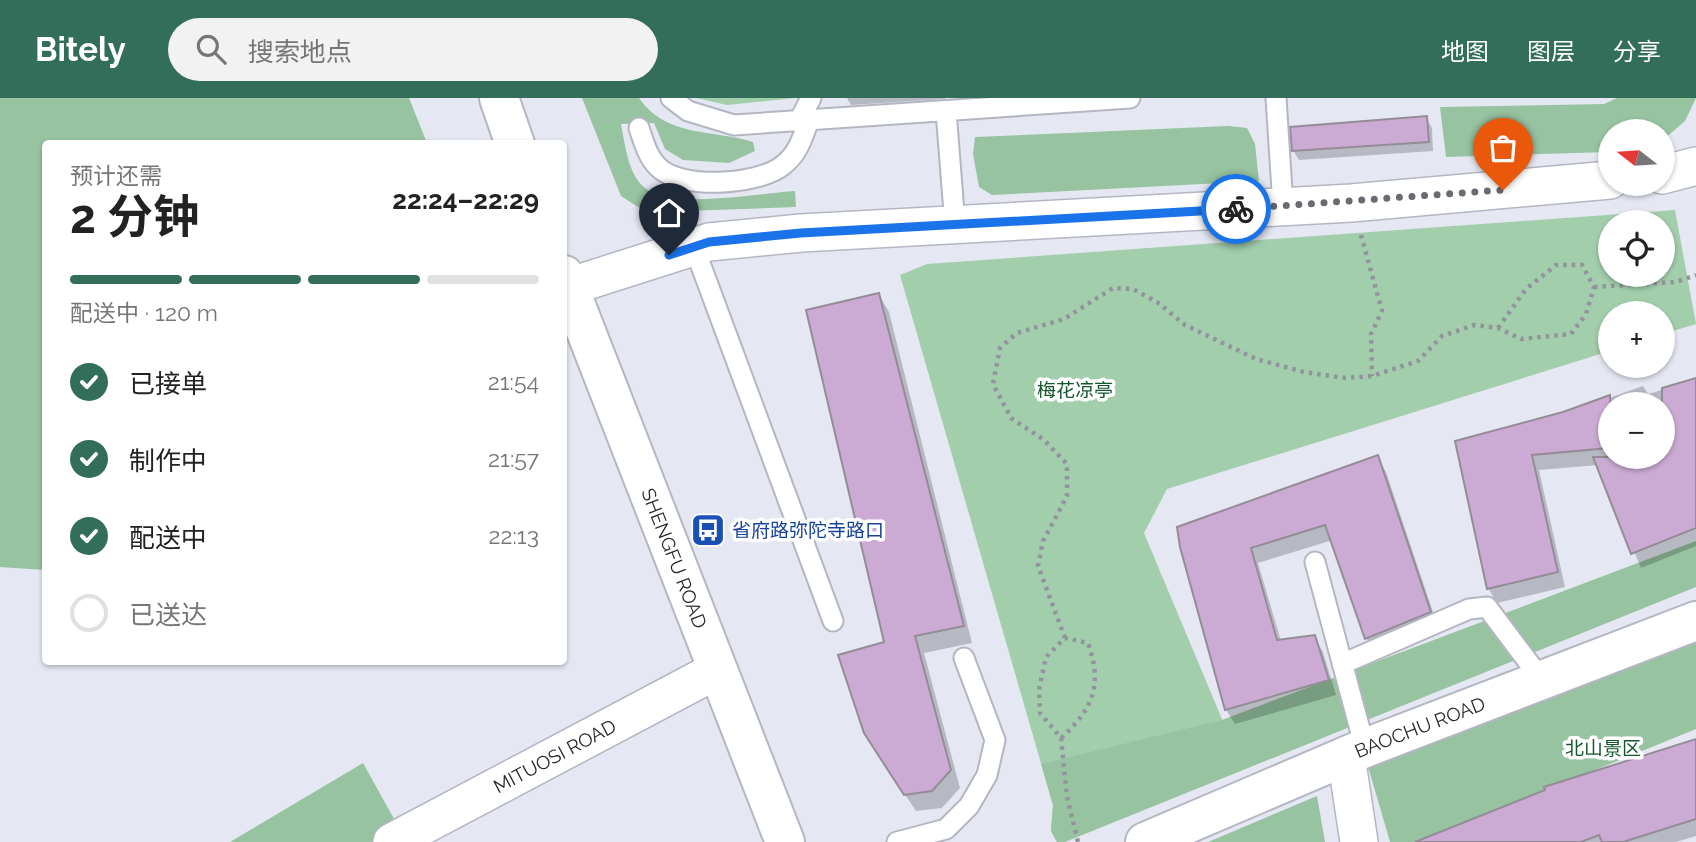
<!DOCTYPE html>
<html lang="zh">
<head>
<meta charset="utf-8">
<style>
	body { margin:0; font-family:Raleway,"Noto Sans SC",sans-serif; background:#f2f2f2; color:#222; height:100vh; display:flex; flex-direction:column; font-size:26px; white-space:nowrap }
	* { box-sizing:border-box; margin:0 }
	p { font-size:23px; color:#767676 }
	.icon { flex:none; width:38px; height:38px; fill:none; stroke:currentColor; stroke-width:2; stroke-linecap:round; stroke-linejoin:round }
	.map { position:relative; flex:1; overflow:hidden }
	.details { position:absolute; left:42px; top:42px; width:525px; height:525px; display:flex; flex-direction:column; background:#fff; border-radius:7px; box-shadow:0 2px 5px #0004 }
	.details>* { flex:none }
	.needle { width:46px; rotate:287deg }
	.fabs { position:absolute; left:1598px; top:21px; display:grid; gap:14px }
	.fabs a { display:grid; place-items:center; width:77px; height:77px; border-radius:50%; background:#fff; box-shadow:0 2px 5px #0004; font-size:35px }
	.pin { position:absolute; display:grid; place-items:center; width:60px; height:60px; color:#fff; margin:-72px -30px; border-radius:50% 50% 50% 0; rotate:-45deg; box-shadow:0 0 7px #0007 }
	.pin .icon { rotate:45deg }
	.courier { position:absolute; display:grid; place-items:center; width:70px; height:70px; margin:-35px; border:5px solid #1a73e8; border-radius:50%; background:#fff; color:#222; box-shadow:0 2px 9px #0007 }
	.overview em { font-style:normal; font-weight:700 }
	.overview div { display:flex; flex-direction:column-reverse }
	.overview { display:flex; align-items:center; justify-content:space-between; height:119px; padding:0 28px }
	h1 { font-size:46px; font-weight:700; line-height:52px }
	.bar { display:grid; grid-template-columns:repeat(4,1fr); gap:10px 7px; align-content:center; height:84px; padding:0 28px }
	.bar i { height:9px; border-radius:5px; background:#e0e0e0 }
	.bar .selected { background:#326e59 }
	.bar p { grid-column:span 4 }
	ol { padding:0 28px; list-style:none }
	li { display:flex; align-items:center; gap:21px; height:77px }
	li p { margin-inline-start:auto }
	li .icon { padding:7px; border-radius:50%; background:#326e59; color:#fff; stroke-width:4 }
	li:last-child { color:#767676 }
	li i { width:38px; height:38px; border:4px solid #e0e0e0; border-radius:50% }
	header { display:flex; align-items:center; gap:42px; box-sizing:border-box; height:98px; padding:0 35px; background:#326e59; color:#fff }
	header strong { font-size:33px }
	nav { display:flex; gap:38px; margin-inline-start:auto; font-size:24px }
	.search { width:490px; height:63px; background:#f2f2f2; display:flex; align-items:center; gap:18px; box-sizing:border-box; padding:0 24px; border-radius:38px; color:#767676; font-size:26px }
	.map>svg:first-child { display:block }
</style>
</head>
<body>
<header>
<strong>Bitely</strong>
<div class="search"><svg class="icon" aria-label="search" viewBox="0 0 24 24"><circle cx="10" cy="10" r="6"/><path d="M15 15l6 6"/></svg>搜索地点</div>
<nav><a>地图</a><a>图层</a><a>分享</a></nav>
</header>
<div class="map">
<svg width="1696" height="744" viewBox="0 0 1696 744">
	<rect width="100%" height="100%" fill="#e5e8f3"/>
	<!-- green -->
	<path fill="#a3ceac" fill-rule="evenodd" d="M696 0H795L727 7Z
		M1675 112 1696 226 1663 236 1662 215H1610V253L1167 391 1144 435 1232 645 1065 744H1057L1051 733 1053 707 900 177 927 166ZM1610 124H1662V177H1610Z"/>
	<!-- forest -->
	<path fill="#97c3a1" d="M0 0H409L427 45 46 46 45 472 0 469Z
		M582 0H639C667 40 712 31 753 44L755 53 729 65 683 62 665 51 654 25 621 26C625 46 628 77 645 90 672 112 760 95 795 93L796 109 658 114 638 109 621 98Z
		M1617 0H1696L1685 23 1663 42 1662 33H1610V54L1446 59 1440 9 1604 6Z
		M1228 28 1247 30 1255 46 1259 83 992 97 979 89 973 56 975 39Z
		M1696 443V489L1065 744H1057L1051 733 1053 707 1041 666 1222 622Z
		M1696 542V631L1418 744H1390L1367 665Z
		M363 665 403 737 392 744H230Z
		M1317 698 1325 744H1208Z"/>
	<!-- shadow -->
	<path fill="#0003" fill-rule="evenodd" d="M847 0H945V1L851 7Z
		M1426 20 1432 30 1433 53 1299 62 1293 52Z
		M879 197 889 214 972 545 924 555 960 690 942 710 916 713 876 653 886 545Z
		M1696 282V448L1641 470 1598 367 1539 372 1565 489 1497 505 1488 490 1457 345 1564 316 1643 288 1648 296ZM1610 306H1662V359H1610Z
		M1377 359 1386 374 1438 529 1375 555 1367 541 1333 442 1258 465 1281 543 1314 539 1323 554 1336 597 1235 626 1226 612 1181 449Z
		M1696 643V738L1676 744H1441Z"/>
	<!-- building -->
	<path fill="#cbabd3" stroke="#948c96" stroke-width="2" d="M1427 18 1429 44 1292 53 1290 29Z
		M879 195 964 528 915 538 951 672 932 693 904 697 864 635 838 557 884 544 806 212Z
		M1696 280V430L1631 456 1593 359H1662V290Z
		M1610 297V350L1532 357 1558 474 1487 491 1455 343 1563 314Z
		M1378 357 1431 514 1365 541 1325 427 1251 450 1277 542 1315 537 1329 582 1225 612 1180 449 1177 429Z
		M1696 641V721L1623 744H1602L1599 737 1581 744H1415L1545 692 1544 689Z"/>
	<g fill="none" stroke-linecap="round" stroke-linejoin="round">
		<!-- service casing -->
		<g stroke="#b4b6c2" stroke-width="23">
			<path id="service" d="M671 0 688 13 734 27 1130 0
				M1276 0 1283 108
				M946 13 955 127
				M799 23 811 0
				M639 30C644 44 647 58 658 69 681 92 757 87 782 68 798 56 802 41 809 22
				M694 149 833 523
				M1315 464 1365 650
				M1342 566 1469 511 1487 509 1541 581
				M897 744 946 731 969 708 987 677 995 642 964 560"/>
		</g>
		<!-- minor casing -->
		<g stroke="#b4b6c2" stroke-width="40">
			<g id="minor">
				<path d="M1662 77 1696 68"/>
				<path d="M568 189 709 144 801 135 1351 105 1610 82"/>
				<path d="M1346 658 1359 744"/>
				<path id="s1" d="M392 744 717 572"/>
			</g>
		</g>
		<!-- tertiary casing -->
		<g stroke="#b4b6c2" stroke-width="42">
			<g id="tertiary">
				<path d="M499 0 515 46"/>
				<path id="s2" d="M564 177 785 744"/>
			</g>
		</g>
		<!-- secondary casing -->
		<g stroke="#b4b6c2" stroke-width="42">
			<g id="secondary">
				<path id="s3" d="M1145 744 1365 650 1696 523"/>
			</g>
		</g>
		<!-- path -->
		<path stroke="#92949c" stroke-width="4.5" stroke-dasharray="3.5 5" stroke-linecap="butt" d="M1361 137 1382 213 1371 236 1372 278
			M1594 189 1676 184 1696 177
			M1065 540 1038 468 1043 443 1067 398V366L1044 342 1011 320 993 286 1000 250 1017 235 1064 221 1113 190 1133 191 1157 204 1185 227 1256 261 1304 274 1345 280 1372 278 1418 263 1442 238 1474 227 1498 230 1521 241 1571 236 1586 216 1594 189 1582 167H1556L1526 191 1498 230
			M1061 640C1093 611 1103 587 1088 545L1065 540 1046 559 1039 592 1040 615 1061 640 1067 699 1078 744"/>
		<!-- service -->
		<use href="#service" stroke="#fff" stroke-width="19"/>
		<!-- minor -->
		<use href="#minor" stroke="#fff" stroke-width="37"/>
		<!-- tertiary -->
		<use href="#tertiary" stroke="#fff" stroke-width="38"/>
		<!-- secondary -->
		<use href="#secondary" stroke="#fff" stroke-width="38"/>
	</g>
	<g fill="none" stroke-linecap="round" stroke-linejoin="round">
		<!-- done -->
		<path stroke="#6a6b72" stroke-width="7" stroke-dasharray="0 12.6" d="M1236 111 1503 92"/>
		<!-- route -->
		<path stroke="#1a73e8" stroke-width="9" d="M669 157 709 144 801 135 1236 111"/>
	</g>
	<!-- icons -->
	<defs>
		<g id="bus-square" transform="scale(1.75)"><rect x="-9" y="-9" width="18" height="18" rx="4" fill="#1a4fb4" stroke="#fff"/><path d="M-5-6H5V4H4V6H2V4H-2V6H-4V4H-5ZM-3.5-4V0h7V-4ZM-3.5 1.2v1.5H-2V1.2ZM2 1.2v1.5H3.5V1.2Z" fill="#fff"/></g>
	</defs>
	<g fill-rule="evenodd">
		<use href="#bus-square" x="708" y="432"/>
	</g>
	<g text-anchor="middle" stroke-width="7" stroke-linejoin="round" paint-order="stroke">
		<!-- park labels -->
		<g font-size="19" fill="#11552b" stroke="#fff">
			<text x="1075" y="299">梅花凉亭</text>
			<text x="1603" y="657">北山景区</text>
		</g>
		<!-- transit labels -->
		<g font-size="19" fill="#164399" stroke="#fff" text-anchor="start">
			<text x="732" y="439">省府路弥陀寺路口</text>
		</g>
		<!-- street labels -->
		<g font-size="19" fill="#27282d" stroke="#fff">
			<text dy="7" stroke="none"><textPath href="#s2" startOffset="304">SHENGFU ROAD</textPath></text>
			<text dy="7" stroke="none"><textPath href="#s3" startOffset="298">BAOCHU ROAD</textPath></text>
			<text dy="7" stroke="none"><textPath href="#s1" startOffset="184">MITUOSI ROAD</textPath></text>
		</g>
	</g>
</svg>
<div class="fabs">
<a><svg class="needle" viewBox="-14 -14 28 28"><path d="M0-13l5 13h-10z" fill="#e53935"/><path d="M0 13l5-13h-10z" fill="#767676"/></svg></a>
<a><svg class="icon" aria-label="locate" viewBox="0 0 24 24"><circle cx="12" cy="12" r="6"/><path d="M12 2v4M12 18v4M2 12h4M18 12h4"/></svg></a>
<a>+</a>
<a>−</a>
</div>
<div class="pin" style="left:1503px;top:92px;background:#ea580c"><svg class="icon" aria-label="bag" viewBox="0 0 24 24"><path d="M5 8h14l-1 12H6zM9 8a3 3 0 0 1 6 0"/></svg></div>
<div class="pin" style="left:669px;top:157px;background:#1f2937"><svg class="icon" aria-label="home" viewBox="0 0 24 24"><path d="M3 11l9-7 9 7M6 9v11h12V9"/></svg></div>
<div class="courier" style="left:1236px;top:111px"><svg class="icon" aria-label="bike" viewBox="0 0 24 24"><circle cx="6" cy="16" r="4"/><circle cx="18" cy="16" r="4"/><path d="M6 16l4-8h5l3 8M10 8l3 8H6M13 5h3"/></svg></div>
<section class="details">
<div class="overview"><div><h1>2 分钟</h1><p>预计还需</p></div><em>22:24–22:29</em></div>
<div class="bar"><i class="selected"></i><i class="selected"></i><i class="selected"></i><i></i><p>配送中 · 120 m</p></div>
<ol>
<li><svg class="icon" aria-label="check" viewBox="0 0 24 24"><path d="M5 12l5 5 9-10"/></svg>已接单<p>21:54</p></li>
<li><svg class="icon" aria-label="check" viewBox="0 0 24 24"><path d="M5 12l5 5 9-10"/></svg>制作中<p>21:57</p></li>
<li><svg class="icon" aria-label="check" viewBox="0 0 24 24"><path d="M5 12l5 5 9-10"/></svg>配送中<p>22:13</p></li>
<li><i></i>已送达</li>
</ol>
</section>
</div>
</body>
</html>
